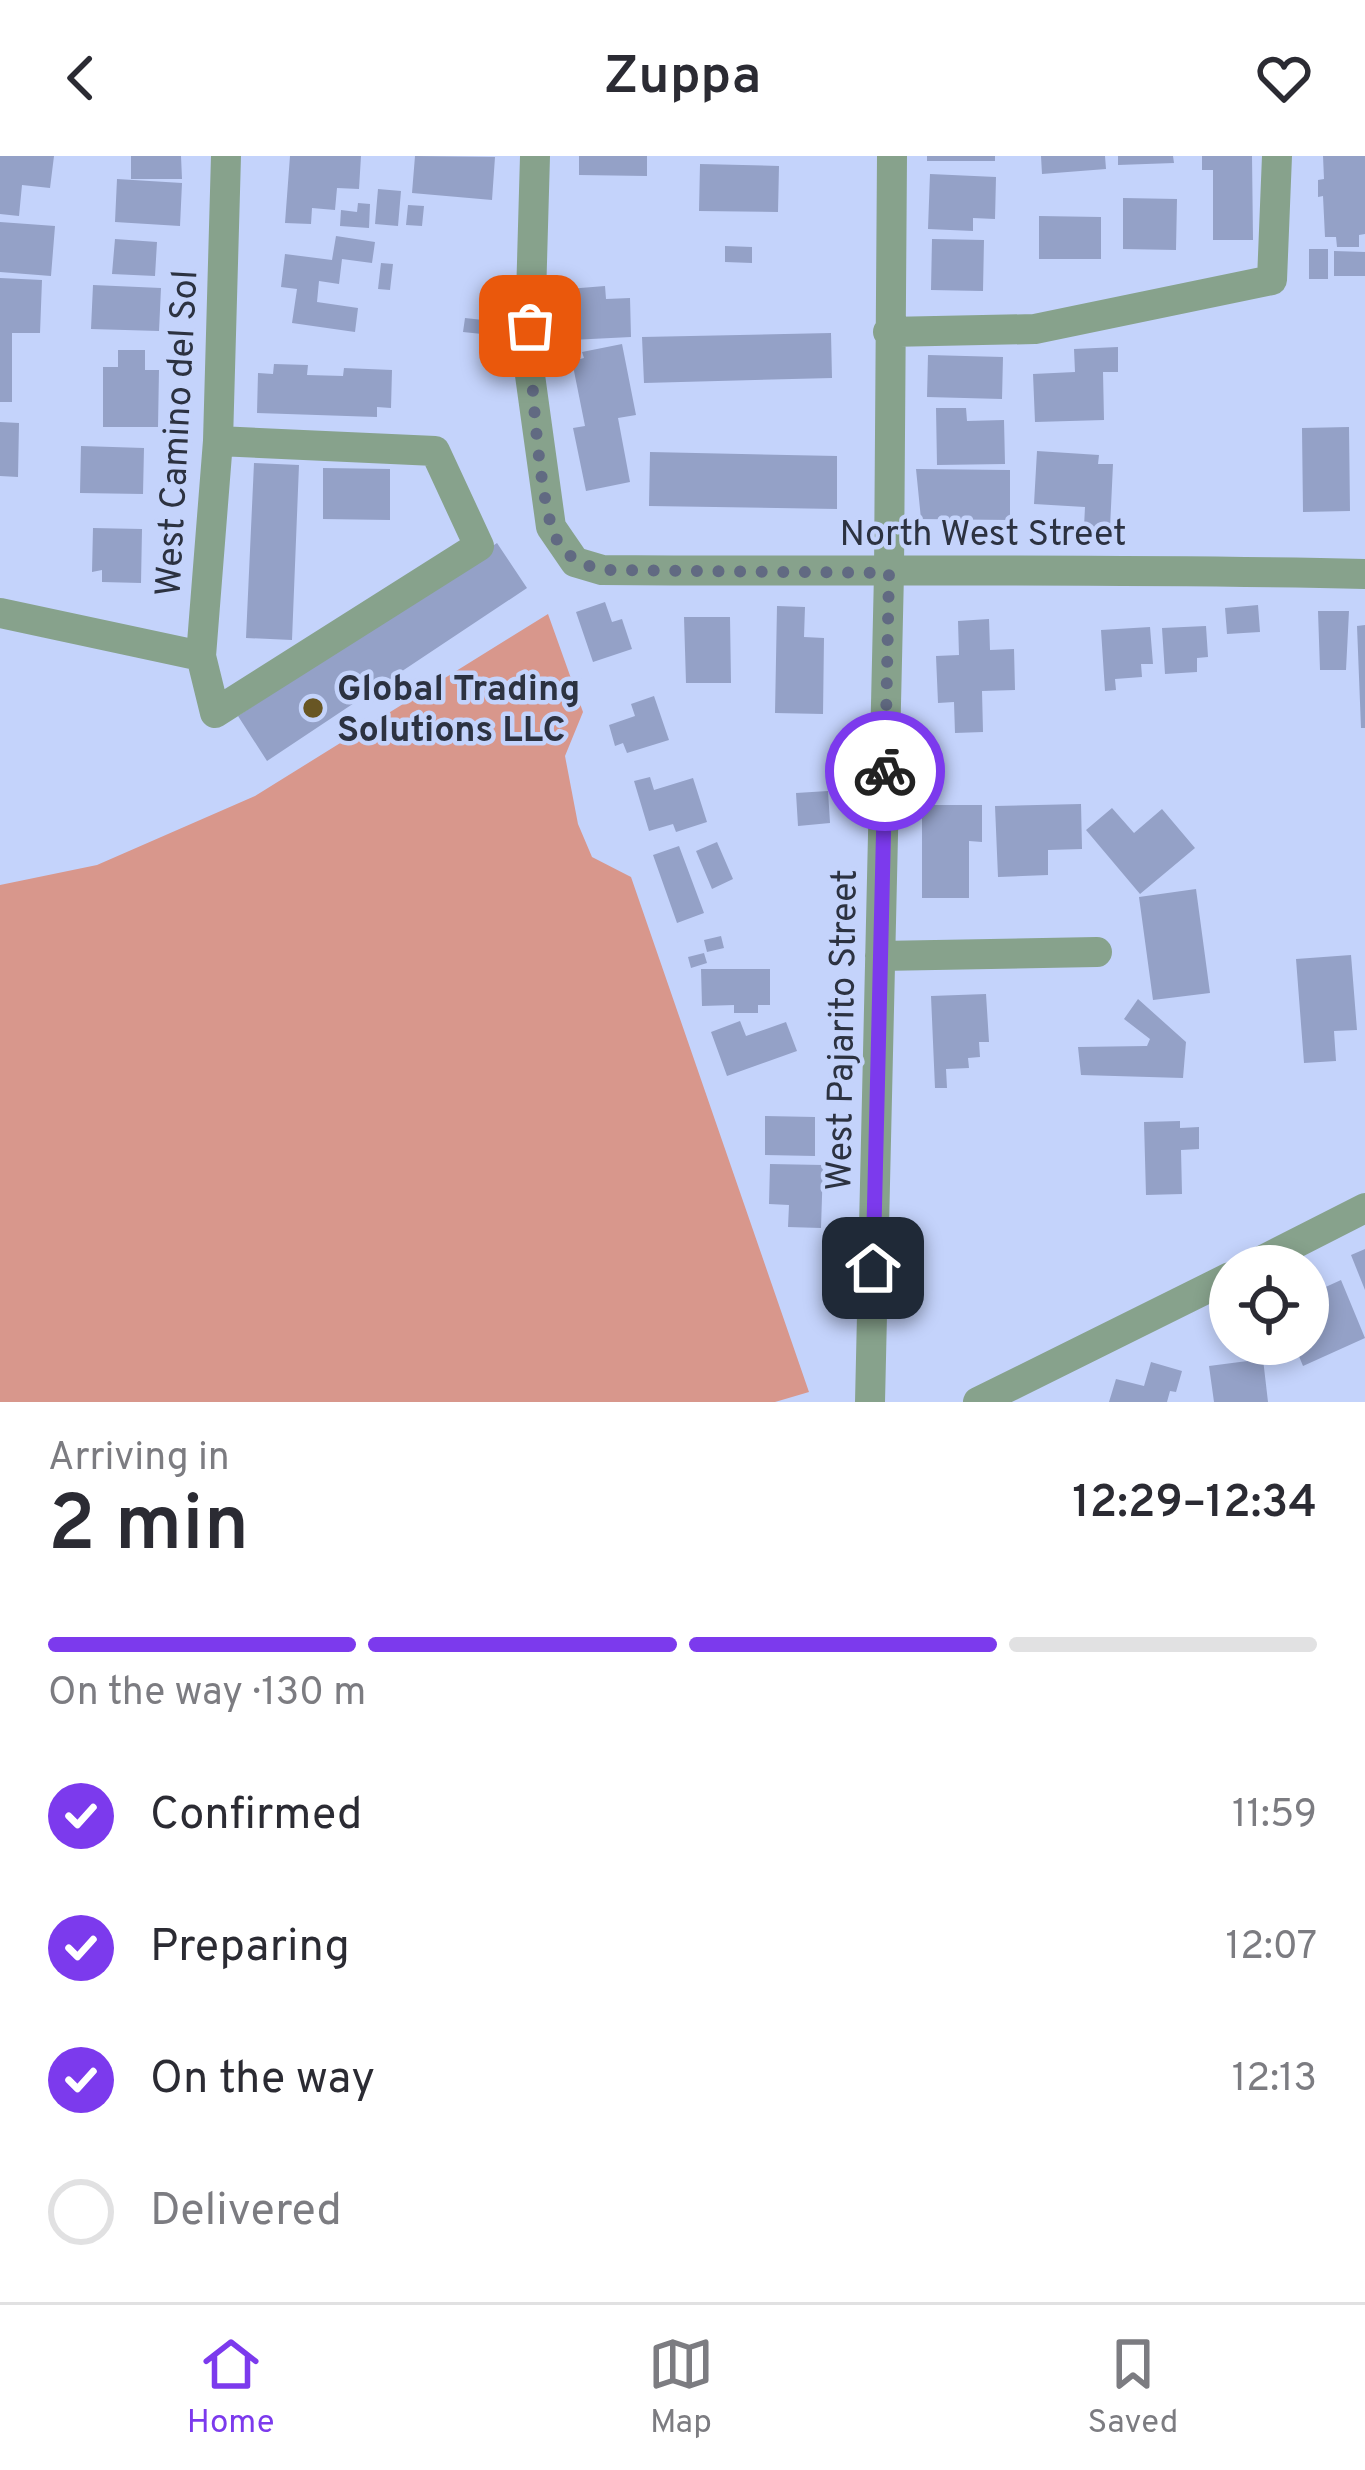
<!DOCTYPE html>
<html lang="en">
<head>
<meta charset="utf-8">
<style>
	body { margin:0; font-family:Overpass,sans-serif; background:#f2f2f3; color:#2b2b33; height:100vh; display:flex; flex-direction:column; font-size:45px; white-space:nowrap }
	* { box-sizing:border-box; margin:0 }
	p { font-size:39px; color:#7c7c81 }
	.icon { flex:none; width:66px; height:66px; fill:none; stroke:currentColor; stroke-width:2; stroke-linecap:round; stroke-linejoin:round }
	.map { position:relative; height:1246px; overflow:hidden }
	.side { display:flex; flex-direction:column; background:#fff; flex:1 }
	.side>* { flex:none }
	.controls { position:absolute; left:1209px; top:1089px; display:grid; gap:24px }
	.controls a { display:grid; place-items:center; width:120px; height:120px; border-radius:50%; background:#fff; box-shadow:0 6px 18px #0003; font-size:60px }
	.pin { position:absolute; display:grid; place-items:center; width:102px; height:102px; color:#fff; margin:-51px; border-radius:24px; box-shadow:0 6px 18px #0006 }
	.courier { position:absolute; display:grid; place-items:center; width:120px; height:120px; margin:-60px; border:9px solid #7c3aed; border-radius:50%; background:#fff; color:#222; box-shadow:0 3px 15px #0007 }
	.headline em { font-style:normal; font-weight:600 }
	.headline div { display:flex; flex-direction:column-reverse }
	.headline { display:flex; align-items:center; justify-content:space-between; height:204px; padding:0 48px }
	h1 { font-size:78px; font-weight:600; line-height:90px }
	.bar { display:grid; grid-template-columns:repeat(4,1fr); gap:18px 12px; align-content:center; height:144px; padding:0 48px }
	.bar i { height:15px; border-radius:9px; background:#e1e1e2 }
	.bar .selected { background:#7c3aed }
	.bar p { grid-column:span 4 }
	ol { padding:0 48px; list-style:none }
	li { display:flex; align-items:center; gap:36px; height:132px }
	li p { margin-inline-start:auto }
	li .icon { padding:12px; border-radius:50%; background:#7c3aed; color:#fff; stroke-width:4 }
	li:last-child { color:#7c7c81 }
	li i { width:66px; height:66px; border:6px solid #e1e1e2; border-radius:50% }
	header { display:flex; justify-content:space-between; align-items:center; height:156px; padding:0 48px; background:#fff; font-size:54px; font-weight:600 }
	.tab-bar { display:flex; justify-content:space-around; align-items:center; height:168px; border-top:3px solid #e1e1e2; background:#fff; font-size:33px; color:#7c7c81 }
	.tab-bar a { display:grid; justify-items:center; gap:6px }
	.tab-bar .selected { color:#7c3aed }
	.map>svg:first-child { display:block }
</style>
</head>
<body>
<header><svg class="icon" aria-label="back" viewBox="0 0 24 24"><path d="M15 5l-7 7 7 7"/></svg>Zuppa<svg class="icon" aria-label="heart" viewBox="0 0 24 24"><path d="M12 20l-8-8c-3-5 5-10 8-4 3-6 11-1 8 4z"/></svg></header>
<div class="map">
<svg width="1365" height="1246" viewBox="0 0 1365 1246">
	<rect width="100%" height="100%" fill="#c4d3fb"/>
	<!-- green -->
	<path fill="#d8978c" d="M548 458 583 556 565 600 578 668 592 701 631 721 809 1236 775 1246H0V729L97 709 255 640Z"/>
	<!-- building -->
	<path fill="#94a1c7" d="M0 0H54L50 32 22 29 19 60 0 58Z
		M131 0H181L182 23H131Z
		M290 0H361L359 33 337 32 335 54 312 52 311 68 285 67Z
		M415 0 495 1 492 44 412 37Z
		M579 0H647V20L579 19Z
		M927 0H995V5H927Z
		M1041 0H1105L1106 13 1042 18Z
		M1118 0H1173L1174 7 1118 9Z
		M1202 0H1252L1253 84H1213V14H1202Z
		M1323 0H1365V78L1359 79V91H1337L1336 81H1325L1323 40 1318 41V24L1324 23Z
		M700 8 779 10 778 56 699 55Z
		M930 18 996 21 995 63 973 62V75L928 73Z
		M117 23 182 27 180 70 115 66Z
		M378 33 401 35 398 70 375 68Z
		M1123 42 1177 43 1176 94 1123 93Z
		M358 47 370 48 369 72 340 70 341 54 357 56Z
		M408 49 424 50 422 70 406 69Z
		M1039 60 1101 61V103H1039Z
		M0 66 55 70 51 120 0 116Z
		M336 80 375 86 372 107 342 103 339 128 319 125 317 146 358 152 355 176 292 167 297 133 281 131 285 98 332 104Z
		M115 83 157 86 155 120 112 118Z
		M932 83 984 84 983 135 931 134Z
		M725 90 752 91V107L725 106Z
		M1309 93H1328V123H1309Z
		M1334 95 1365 96V120H1334Z
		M381 107 393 108 390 134 378 133Z
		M0 122 42 124 40 177H12V246H0Z
		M93 129 161 132 159 175 91 173Z
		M605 130 606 143 630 142 631 181 571 184 568 133Z
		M465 162 483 164 482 178 463 176Z
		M831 177 832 222 644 227 642 181Z
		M622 188 636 259 618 262 630 326 586 335 573 272 585 270 572 205 584 202 582 196Z
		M1118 191V216H1103L1104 264 1035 266 1033 218 1075 216 1074 193Z
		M118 194H145V214H159L158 271H103V211H118Z
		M928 199 1003 201 1002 243 927 241Z
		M274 208 308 209 307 219 343 220 344 212 392 214 391 252 377 251V261L257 257 258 217 273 218Z
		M936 252H966L967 265 1004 264 1005 308 937 309Z
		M0 266 19 267 18 321 0 320Z
		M1349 271 1350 355 1303 356 1302 272Z
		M81 290 144 292 143 338 80 337Z
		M1037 295 1099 299 1098 308H1113L1110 372 1084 371 1085 351 1034 348Z
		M650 296 837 300V353L649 350Z
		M254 307 299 309 292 484 246 482Z
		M323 312 390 313V364L323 363Z
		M916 313 1010 314V364L921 363Z
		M93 372 142 373 141 427 102 426V414L92 416Z
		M497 387 527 432 267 605 238 560Z
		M605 446 612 466 622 463 632 493 593 506 576 456Z
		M1258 449 1260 476 1227 478 1225 452Z
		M777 450 805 451 804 481 824 482 823 558 775 557Z
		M1318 455H1349L1346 514H1320Z
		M684 461H730L731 527H686Z
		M989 463 990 494 1014 493 1015 534 982 535 983 576 955 577 954 546 938 547 936 500 959 499 958 465Z
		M1365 469V572H1361L1357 470Z
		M1206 470 1208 501 1197 502V516L1165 518 1162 472Z
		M1150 471 1153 508H1141L1142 521 1115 523 1116 534 1105 535 1101 474Z
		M654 540 669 584 627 597 623 587 615 590 609 569 635 560 631 548Z
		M650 621 654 634 693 622 707 666 676 676 673 668 649 675 634 625Z
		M828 635 830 667 798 670 796 637Z
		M1081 648 1082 693 1048 694V719L998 721 995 650Z
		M922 649H982V686L969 685V742H922Z
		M1112 652 1134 677 1162 653 1195 692 1140 738 1086 674Z
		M717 686 733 723 712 733 696 695Z
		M679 690 704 757 677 767 653 699Z
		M1196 733 1210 837 1153 844 1139 741Z
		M721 780 724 792 707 796 704 784Z
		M704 797 707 807 691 812 688 801Z
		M1351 799 1357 874 1334 875 1336 905 1304 907 1296 803Z
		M701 813H770V849H758V857H734V849L702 850Z
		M986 838 989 886H979L980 901 968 902 969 912 946 913 947 932H935L931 840Z
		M1138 843 1186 886 1183 922 1081 919 1078 891 1147 890 1150 883 1124 863Z
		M740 865 746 880 786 866 797 895 727 920 711 876Z
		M765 960 815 961V1000L765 999Z
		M1180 965V972L1199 971V993L1181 994 1182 1038 1146 1039 1144 966Z
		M770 1008 823 1009 821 1072 788 1071 789 1049 769 1048Z
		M1365 1093V1134L1351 1099Z
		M1341 1124 1365 1182 1303 1210 1294 1188H1308V1176L1322 1169 1308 1139Z
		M1263 1203 1268 1246H1214L1209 1210Z
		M1151 1206 1182 1215 1176 1236 1170 1235 1167 1246H1109L1116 1223 1144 1230Z"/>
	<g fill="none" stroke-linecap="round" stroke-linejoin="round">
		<!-- minor -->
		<path stroke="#87a28c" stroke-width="30" d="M535 0 529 212 551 371 575 406 602 414C856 416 1111 412 1365 418
			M888 176 1035 173 1272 124 1277 0
			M218 285 435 295 479 390 215 557 201 500 218 285 226 0
			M0 457 201 500
			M880 800 1097 796
			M1251 1110 1365 1052
			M870 1246 889 417 892 0
			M978 1246 1230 1121"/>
	</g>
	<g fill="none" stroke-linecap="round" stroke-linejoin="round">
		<!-- done -->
		<path stroke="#616a82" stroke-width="12" stroke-dasharray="0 21.6" d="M530 170C530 210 539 353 557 384 569 403 581 408 602 414L889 417 885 615"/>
		<!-- route -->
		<path stroke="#7c3aed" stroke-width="15" d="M873 1112 885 615"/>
	</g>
	<!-- markers -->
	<circle fill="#685624" stroke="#c4d3fb" stroke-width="4.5" cx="313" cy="552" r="12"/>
	<g text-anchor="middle" stroke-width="9" stroke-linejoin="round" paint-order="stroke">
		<!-- street labels -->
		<g font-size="36" fill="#2c3241" stroke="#c4d3fb">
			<text transform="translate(175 277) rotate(-87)" y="13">West Camino del Sol</text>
			<text x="983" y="389">North West Street</text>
			<text transform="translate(840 874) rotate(-89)" y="13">West Pajarito Street</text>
		</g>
		<!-- poi labels -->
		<g font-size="36" font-weight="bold" fill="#2c3241" stroke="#c4d3fb" text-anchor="start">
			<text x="337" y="544">Global Trading<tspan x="337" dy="41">Solutions LLC</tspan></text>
		</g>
	</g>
</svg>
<div class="controls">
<a><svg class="icon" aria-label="locate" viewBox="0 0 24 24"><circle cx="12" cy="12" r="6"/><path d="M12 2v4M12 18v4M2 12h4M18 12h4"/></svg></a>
</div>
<div class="pin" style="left:530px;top:170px;background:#ea580c"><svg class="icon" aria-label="bag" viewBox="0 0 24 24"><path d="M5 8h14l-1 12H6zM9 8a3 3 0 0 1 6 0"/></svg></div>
<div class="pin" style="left:873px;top:1112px;background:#1f2937"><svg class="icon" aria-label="home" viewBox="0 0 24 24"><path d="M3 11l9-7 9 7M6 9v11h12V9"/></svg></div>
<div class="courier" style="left:885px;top:615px"><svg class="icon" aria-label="bike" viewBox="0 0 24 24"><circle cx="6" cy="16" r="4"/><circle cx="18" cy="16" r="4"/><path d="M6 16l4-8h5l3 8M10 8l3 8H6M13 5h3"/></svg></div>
</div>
<section class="side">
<div class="headline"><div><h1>2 min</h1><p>Arriving in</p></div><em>12:29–12:34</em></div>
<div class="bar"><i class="selected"></i><i class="selected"></i><i class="selected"></i><i></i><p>On the way · 130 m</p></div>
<ol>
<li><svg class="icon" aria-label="check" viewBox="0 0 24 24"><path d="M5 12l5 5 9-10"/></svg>Confirmed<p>11:59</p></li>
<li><svg class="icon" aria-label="check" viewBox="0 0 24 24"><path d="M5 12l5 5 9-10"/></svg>Preparing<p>12:07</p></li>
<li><svg class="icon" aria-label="check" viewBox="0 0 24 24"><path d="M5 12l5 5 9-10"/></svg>On the way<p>12:13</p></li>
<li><i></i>Delivered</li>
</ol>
</section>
<nav class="tab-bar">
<a class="selected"><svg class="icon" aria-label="home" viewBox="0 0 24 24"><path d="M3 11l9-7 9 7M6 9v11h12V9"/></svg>Home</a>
<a><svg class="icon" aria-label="map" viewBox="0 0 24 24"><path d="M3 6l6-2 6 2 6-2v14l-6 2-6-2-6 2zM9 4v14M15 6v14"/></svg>Map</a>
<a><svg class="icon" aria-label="saved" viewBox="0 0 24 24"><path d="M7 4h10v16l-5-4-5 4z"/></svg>Saved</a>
</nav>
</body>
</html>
